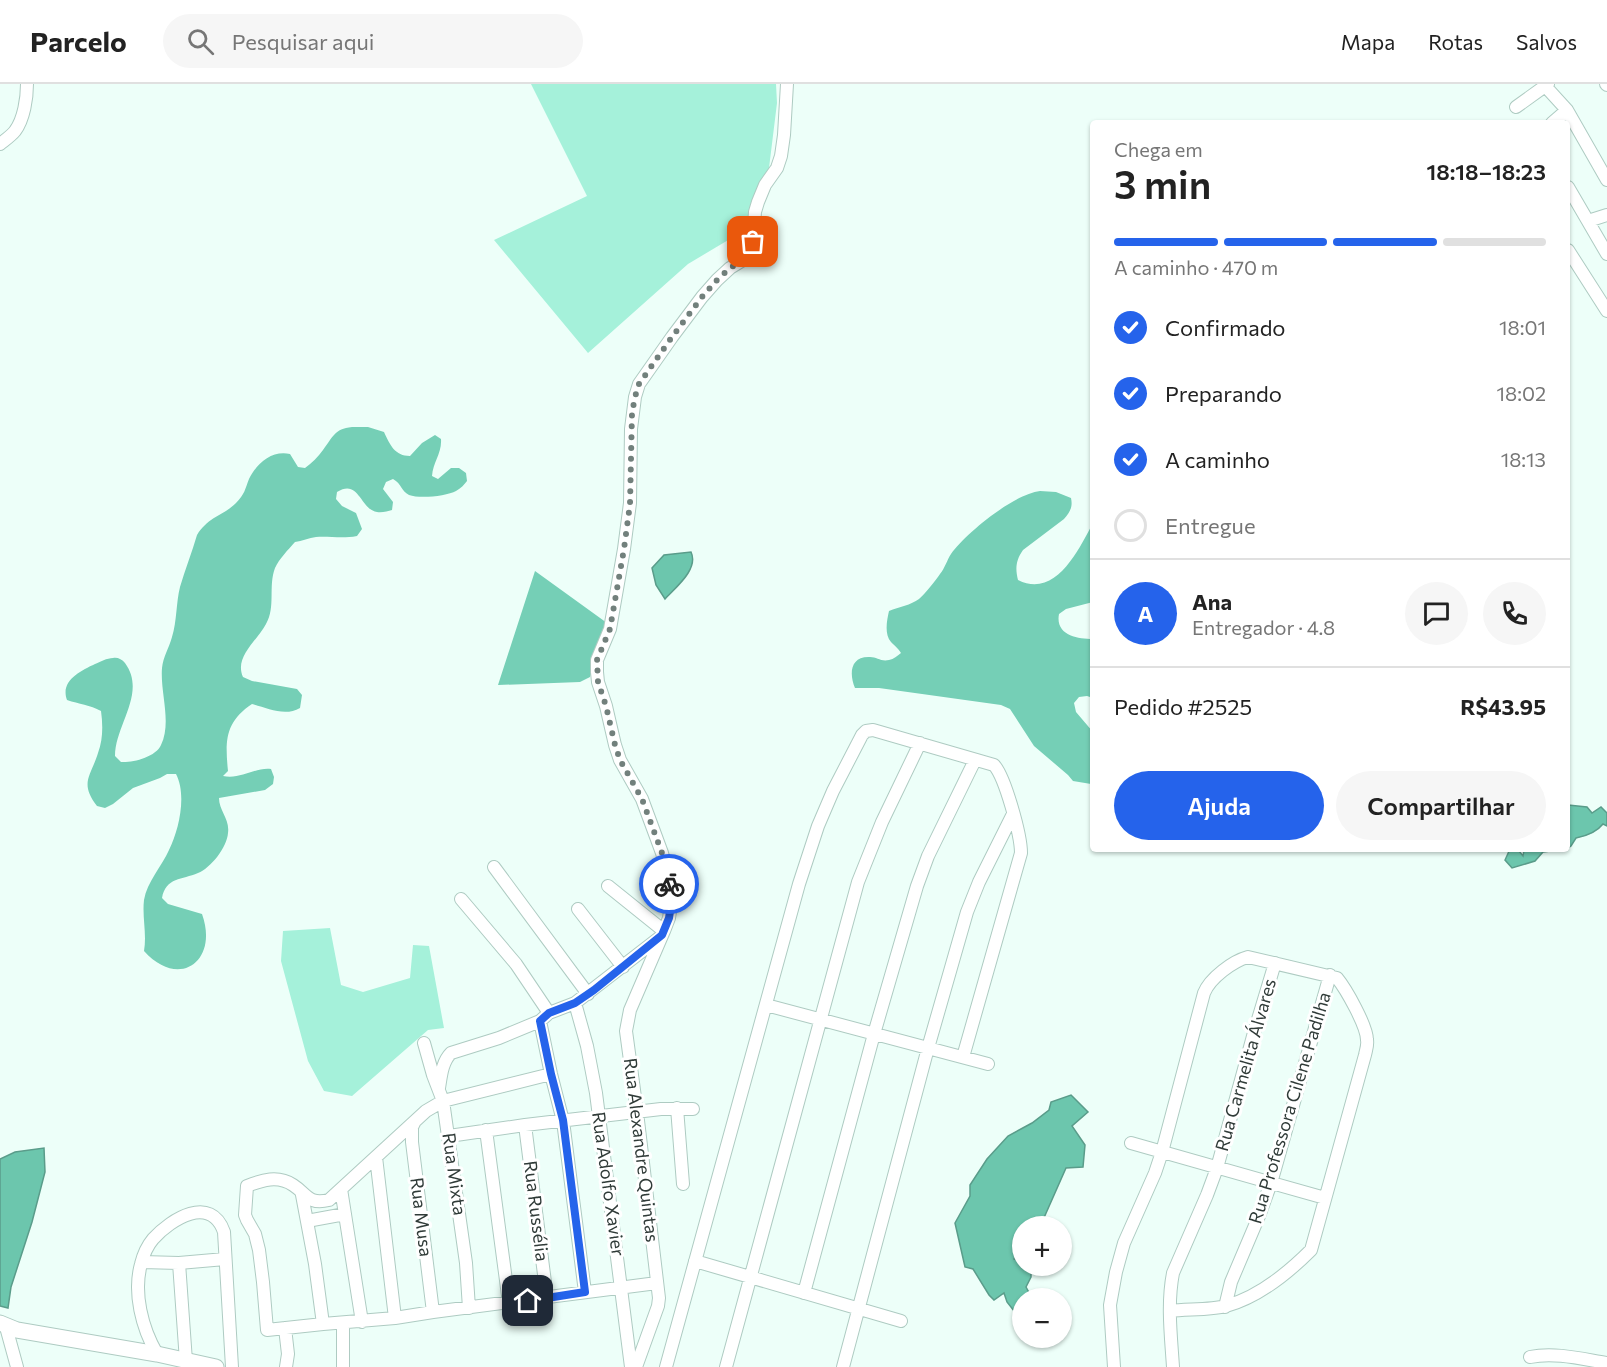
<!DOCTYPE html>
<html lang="pt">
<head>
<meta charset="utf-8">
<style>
	body { margin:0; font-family:Commissioner,sans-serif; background:#f6f6f6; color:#222; height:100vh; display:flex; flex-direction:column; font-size:22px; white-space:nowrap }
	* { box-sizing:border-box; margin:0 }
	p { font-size:20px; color:#767676 }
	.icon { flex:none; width:33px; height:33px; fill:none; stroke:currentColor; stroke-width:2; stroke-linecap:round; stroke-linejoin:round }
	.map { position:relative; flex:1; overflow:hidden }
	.details { position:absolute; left:1090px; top:36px; width:480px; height:732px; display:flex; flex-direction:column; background:#fff; border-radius:6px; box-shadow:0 2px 4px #0004 }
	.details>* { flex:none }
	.controls { position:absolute; left:1012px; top:1132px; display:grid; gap:12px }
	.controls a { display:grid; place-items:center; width:60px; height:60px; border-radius:50%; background:#fff; box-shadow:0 2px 4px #0004; font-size:30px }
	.pin { position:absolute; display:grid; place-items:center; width:51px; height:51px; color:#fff; margin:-26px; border-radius:12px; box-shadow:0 3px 9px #0006 }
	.courier { position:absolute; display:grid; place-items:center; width:60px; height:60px; margin:-30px; border:4px solid #2563eb; border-radius:50%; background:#fff; color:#222; box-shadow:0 2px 8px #0007 }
	.overview em { font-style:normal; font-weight:600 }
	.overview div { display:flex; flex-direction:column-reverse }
	.overview { display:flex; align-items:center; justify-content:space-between; height:102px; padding:0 24px }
	h1 { font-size:39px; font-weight:600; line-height:45px }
	.bar { display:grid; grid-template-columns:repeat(4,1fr); gap:9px 6px; align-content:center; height:72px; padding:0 24px }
	.bar i { height:8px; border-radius:4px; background:#e0e0e0 }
	.bar .active { background:#2563eb }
	.bar p { grid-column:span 4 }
	.line { display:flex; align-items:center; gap:15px; padding:0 24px; border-top:2px solid #e0e0e0 }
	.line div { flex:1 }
	.round { display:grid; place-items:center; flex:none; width:63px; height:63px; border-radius:32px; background:#f6f6f6 }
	ol { padding:0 24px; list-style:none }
	li { display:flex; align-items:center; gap:18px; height:66px }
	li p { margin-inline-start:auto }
	li .icon { padding:6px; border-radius:50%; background:#2563eb; color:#fff; stroke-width:4 }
	li:last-child { color:#767676 }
	li i { width:33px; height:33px; border:3px solid #e0e0e0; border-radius:50% }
	.primary-button { display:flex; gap:12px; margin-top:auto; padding:12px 24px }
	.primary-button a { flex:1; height:69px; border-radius:36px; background:#2563eb; color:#fff; font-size:24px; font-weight:600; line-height:69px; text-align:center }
	.primary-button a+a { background:#f6f6f6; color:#222 }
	header { display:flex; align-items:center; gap:36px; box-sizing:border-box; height:84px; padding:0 30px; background:#fff; border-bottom:2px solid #e0e0e0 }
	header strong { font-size:28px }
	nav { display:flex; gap:33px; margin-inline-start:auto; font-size:21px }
	.search { width:420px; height:54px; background:#f6f6f6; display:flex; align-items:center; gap:15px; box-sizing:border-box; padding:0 21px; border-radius:33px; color:#767676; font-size:22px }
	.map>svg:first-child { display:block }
</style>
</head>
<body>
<header>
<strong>Parcelo</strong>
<div class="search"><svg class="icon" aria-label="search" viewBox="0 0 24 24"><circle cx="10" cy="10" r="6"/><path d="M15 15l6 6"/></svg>Pesquisar aqui</div>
<nav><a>Mapa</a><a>Rotas</a><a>Salvos</a></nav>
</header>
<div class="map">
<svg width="1607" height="1283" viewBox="0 0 1607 1283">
	<rect width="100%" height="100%" fill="#edfff9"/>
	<!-- green -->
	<path fill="#a5f1da" d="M531 0H776L777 19 769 84 750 126 745 146 688 180 588 269 494 156 587 112Z
		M330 844 341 901 363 908 410 894 413 861 429 862 444 944 428 946 352 1012 324 1007 308 977 281 877 283 847Z"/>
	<!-- forest -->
	<path fill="#75cfb6" d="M352 343H368L384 348C390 361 395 372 410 372L422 359 435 351 441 355C442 369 433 378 432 392L438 395 451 384H459L466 389 467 397C464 401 461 404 456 407 447 412 420 415 409 411 401 407 402 400 393 395L386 398 383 405 393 418 392 426C388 427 382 429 377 428 360 425 359 394 337 408L336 415 342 422 356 429 362 445 357 452C342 455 330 452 316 453 309 454 302 457 295 458 288 466 279 475 275 484 268 502 276 523 266 540 257 557 234 573 243 593L252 597 297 605 302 611 300 624C285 633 267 624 252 620 225 638 225 657 228 687L223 692C240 696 255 683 271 685L274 693 273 700 265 706 219 714C219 727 230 735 228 749 227 763 211 784 198 789 182 796 166 793 162 814L168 820 202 830C219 877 179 906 144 867 147 850 142 833 144 816 147 798 162 782 169 766 179 746 187 711 176 690H167L160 694 133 704 113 720 105 724 97 722C79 699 91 692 98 669 103 656 103 641 101 627 90 621 79 620 67 616 60 597 80 587 95 580 100 578 107 574 113 574 117 573 122 575 125 579 147 609 115 641 115 672L121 678C132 679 156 673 161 661 172 638 160 609 162 584 163 573 169 564 172 553 177 537 176 519 180 503 185 486 192 468 197 451 209 432 223 432 236 419 245 410 245 405 249 395 257 379 272 366 290 370L298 383 305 384C312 379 318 373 323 366 333 353 334 345 352 343Z
		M1040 407 1056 408 1071 414C1073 423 1070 428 1064 435L1023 466C1016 476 1015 484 1018 496 1056 515 1079 465 1093 439V518L1066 525 1059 530C1055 551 1077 555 1093 555V614L1087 612 1079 613 1074 619 1076 628 1093 648 1094 700H1091L1073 697 1068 691 1034 662 1010 625 1001 621 879 604H855C849 590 850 572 870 573 877 573 881 578 889 576 894 575 897 572 901 569 898 564 895 562 891 558 884 550 887 536 889 527 899 523 911 521 919 515 925 510 935 497 940 490 945 484 947 476 951 470 966 449 1014 410 1040 407Z
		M535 487 607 539 590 593 580 598 498 601Z"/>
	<!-- water -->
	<path fill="#6cc6ad" stroke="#5a9c8a" stroke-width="1.5" d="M691 468C699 485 676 503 665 515L656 501 652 484 664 471Z
		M1568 721 1587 723 1592 729 1601 723 1607 729V742L1603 740C1596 749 1586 752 1576 754L1571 762 1568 764Z
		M1510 765 1519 767 1523 772 1524 766 1526 765H1565L1543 768 1535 777 1512 784 1505 776Z
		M1071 1011 1088 1028 1072 1042 1085 1061 1083 1083 1066 1084 1043 1136 1041 1143H1023V1156H1021L1014 1175 1023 1178V1182H1031V1193L1026 1203 1032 1214 1023 1215V1226L1018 1232 1007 1218 1004 1209 994 1216 989 1211 973 1185 965 1183 955 1139 970 1112V1101L987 1075 1008 1052 1032 1039 1049 1026 1051 1018Z
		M44 1064 45 1088 32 1138 11 1203 8 1224 0 1222V1075L15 1068Z"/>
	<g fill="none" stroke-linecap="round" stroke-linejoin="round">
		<!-- minor casing -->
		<g stroke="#aecbc2" stroke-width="14">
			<path id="minor" d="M1606 0 1607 1
				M1546 3 1567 26 1607 96
				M1516 23 1548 0
				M1552 39 1567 26
				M0 60C5 56 11 52 15 47 24 35 27 14 27 0
				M1568 103 1607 170
				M1588 137 1607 131
				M1568 166 1607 227
				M494 783 588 910
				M608 802 664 847
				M461 815 516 880 549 929
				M578 825 623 883
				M575 919 587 962 596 1009 631 1283
				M766 921 988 980
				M540 937 551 990 563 1037 585 1208
				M424 959 433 991 443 1017 466 1179 469 1224
				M551 990 443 1017 426 1027 329 1116C308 1121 307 1110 293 1101 278 1091 262 1096 247 1102L245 1131 247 1136 255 1150 259 1166 263 1198 267 1246 323 1240 395 1234 433 1228 657 1199
				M439 1004C441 992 442 978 451 969L499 954 540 937 549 929 575 919 659 854
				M677 1024 683 1100
				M414 1039 412 1043V1058L433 1228
				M525 1041 547 1214
				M486 1046 509 1219
				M449 1052 525 1041 661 1025H693
				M1131 1059 1325 1114
				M376 1073 395 1234
				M341 1105 362 1238
				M302 1111 315 1180 323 1240
				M307 1137 345 1130
				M695 1177 901 1237
				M142 1178 179 1179 225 1175
				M179 1179 186 1277
				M804 1209 874 950 917 802 928 772 975 676
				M1225 1223 1231 1198 1259 1132 1271 1099 1330 891
				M343 1239V1283
				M6 1243 17 1283
				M285 1244 288 1270 286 1283
				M157 1270C142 1244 133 1209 141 1180 143 1172 148 1161 153 1155 171 1135 211 1110 224 1148L232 1283
				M1530 1273C1555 1268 1582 1275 1607 1279
				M636 1283 658 1222 659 1214 637 1028 626 947 630 926 664 847 669 834 671 821 668 791 662 769 642 715 620 676 615 661 606 622 598 598 597 588V576L610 545 624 465 630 419 631 345 635 313 639 300 672 253 702 213 717 196 730 184 748 173 752 166 755 128 758 118 765 101 777 84 781 72 784 51 787 0
				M666 1283 799 800 818 742 833 707 862 651 866 647 873 646 994 681C1005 693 1021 751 1021 769L963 973
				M726 1283 858 798 882 738 920 659
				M843 1283 928 964 967 828 979 798 1013 730
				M1114 1283 1110 1221 1116 1188 1124 1159 1155 1089 1162 1068 1204 909C1210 894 1233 877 1248 873L1337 894C1346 905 1367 942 1367 956 1368 961 1366 966 1365 971L1311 1166C1288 1189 1259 1213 1226 1222 1211 1226 1187 1225 1170 1227
				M1173 1283C1171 1252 1167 1220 1173 1189L1207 1111 1217 1084 1253 952 1275 879"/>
		</g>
		<!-- major casing -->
		<g stroke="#aecbc2" stroke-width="17">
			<path id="major" d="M0 1239 17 1246 157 1270 216 1283"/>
		</g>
		<!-- minor -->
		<use href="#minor" stroke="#fff" stroke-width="12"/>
		<!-- major -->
		<use href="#major" stroke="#fff" stroke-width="15"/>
	</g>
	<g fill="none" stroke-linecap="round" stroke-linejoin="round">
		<!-- done -->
		<path stroke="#72807c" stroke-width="6" stroke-dasharray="0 10.8" d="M669 800 662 769 642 715 620 676 615 661 606 622 598 598 597 576 610 545 624 465 630 420 632 329 635 313 639 300 672 253 702 213 717 196 730 184 748 173 752 166 753 158"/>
		<!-- route -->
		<path stroke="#2563eb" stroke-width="8" d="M528 1217 585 1208 563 1036 551 990 540 937 549 929 575 919 594 906 662 851 669 834 671 821 669 800"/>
	</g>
	<g text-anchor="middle" stroke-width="6" stroke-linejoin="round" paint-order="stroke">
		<!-- street labels -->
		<g font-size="18" fill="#303b38" stroke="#fff">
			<text transform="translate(1246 981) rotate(-74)" y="6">Rua Carmelita Álvares</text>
			<text transform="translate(1290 1024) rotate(-73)" y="6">Rua Professora Cilene Padilha</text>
			<text transform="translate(641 1066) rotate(83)" y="6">Rua Alexandre Quintas</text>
			<text transform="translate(454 1090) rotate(82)" y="6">Rua Mixta</text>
			<text transform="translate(608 1100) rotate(82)" y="6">Rua Adolfo Xavier</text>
			<text transform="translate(536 1127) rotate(83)" y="6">Rua Russélia</text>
			<text transform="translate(421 1133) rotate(83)" y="6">Rua Musa</text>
		</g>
	</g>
</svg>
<div class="controls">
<a>+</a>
<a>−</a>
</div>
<div class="pin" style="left:753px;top:158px;background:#ea580c"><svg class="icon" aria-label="bag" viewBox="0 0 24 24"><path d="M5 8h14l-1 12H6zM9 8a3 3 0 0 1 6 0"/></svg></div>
<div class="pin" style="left:528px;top:1217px;background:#1f2937"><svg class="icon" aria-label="home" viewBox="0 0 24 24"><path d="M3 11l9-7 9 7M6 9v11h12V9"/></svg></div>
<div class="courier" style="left:669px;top:800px"><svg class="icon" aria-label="bike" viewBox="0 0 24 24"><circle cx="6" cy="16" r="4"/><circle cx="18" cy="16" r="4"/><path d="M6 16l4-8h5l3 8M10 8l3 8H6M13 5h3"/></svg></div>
<section class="details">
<div class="overview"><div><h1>3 min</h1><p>Chega em</p></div><em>18:18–18:23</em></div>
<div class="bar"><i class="active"></i><i class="active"></i><i class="active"></i><i></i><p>A caminho · 470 m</p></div>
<ol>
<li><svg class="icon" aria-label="check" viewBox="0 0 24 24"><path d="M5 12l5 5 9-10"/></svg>Confirmado<p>18:01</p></li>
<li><svg class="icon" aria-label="check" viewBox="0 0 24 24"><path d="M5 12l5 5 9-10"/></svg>Preparando<p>18:02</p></li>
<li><svg class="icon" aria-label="check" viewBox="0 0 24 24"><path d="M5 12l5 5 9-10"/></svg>A caminho<p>18:13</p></li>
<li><i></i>Entregue</li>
</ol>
<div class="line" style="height:108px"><b class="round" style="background:#2563eb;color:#fff">A</b><div><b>Ana</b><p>Entregador · 4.8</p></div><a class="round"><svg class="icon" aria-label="chat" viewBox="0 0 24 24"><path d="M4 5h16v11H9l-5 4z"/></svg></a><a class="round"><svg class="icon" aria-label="phone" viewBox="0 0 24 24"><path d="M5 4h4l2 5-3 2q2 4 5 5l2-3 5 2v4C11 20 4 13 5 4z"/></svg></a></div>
<div class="line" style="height:78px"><div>Pedido #2525</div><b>R$43.95</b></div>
<div class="primary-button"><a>Ajuda</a><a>Compartilhar</a></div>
</section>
</div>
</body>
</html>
